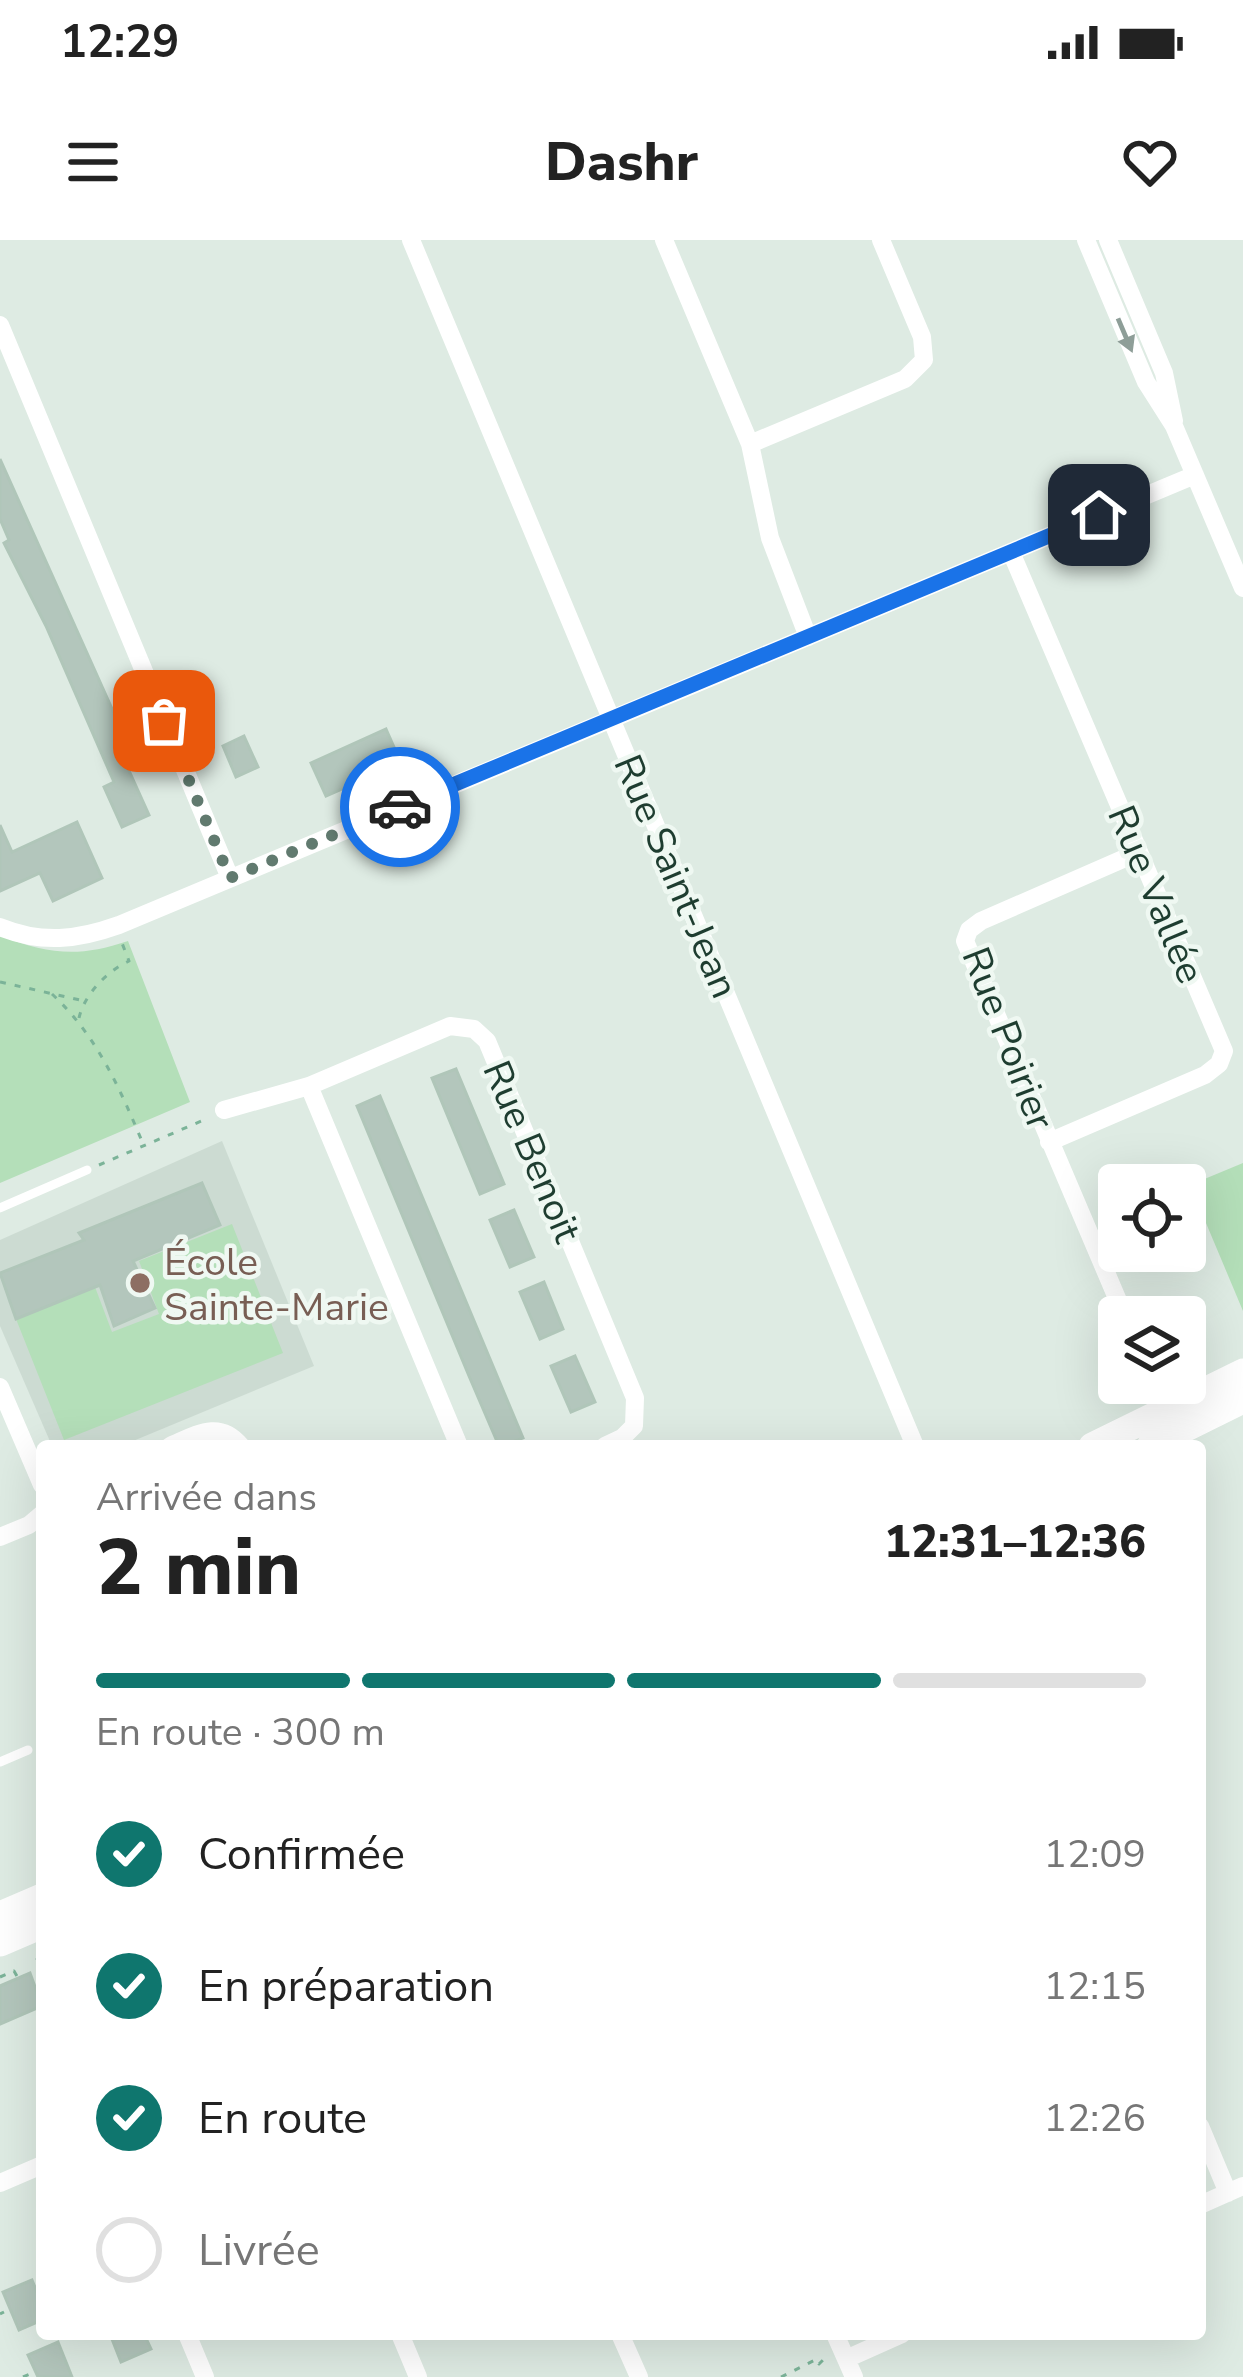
<!DOCTYPE html>
<html lang="fr">
<head>
<meta charset="utf-8">
<style>
	body { margin:0; font-family:"Nunito Sans",sans-serif; background:#f6f6f6; color:#222; height:100vh; display:flex; flex-direction:column; font-size:45px; white-space:nowrap }
	* { box-sizing:border-box; margin:0 }
	p { font-size:39px; color:#767676 }
	.icon { flex:none; width:66px; height:66px; fill:none; stroke:currentColor; stroke-width:2; stroke-linecap:round; stroke-linejoin:round }
	.map { position:relative; flex:1; overflow:hidden }
	.drawer { position:absolute; left:36px; top:1200px; width:1170px; height:900px; display:flex; flex-direction:column; background:#fff; border-radius:12px; box-shadow:0 12px 48px #0002 }
	.drawer>* { flex:none }
	.controls { position:absolute; left:1098px; top:924px; display:grid; gap:24px }
	.controls a { display:grid; place-items:center; width:108px; height:108px; border-radius:12px; background:#fff; box-shadow:0 12px 48px #0002; font-size:60px }
	.pin { position:absolute; display:grid; place-items:center; width:102px; height:102px; color:#fff; margin:-51px; border-radius:24px; box-shadow:0 6px 18px #0006 }
	.courier { position:absolute; display:grid; place-items:center; width:120px; height:120px; margin:-60px; border:9px solid #1a73e8; border-radius:50%; background:#fff; color:#222; box-shadow:0 3px 15px #0007 }
	.headline em { font-style:normal; font-weight:800 }
	.headline div { display:flex; flex-direction:column-reverse }
	.headline { display:flex; align-items:center; justify-content:space-between; height:204px; padding:0 60px }
	h1 { font-size:78px; font-weight:800; line-height:90px }
	.bar { display:grid; grid-template-columns:repeat(4,1fr); gap:18px 12px; align-content:center; height:144px; padding:0 60px }
	.bar i { height:15px; border-radius:9px; background:#e0e0e0 }
	.bar .selected { background:#0f766e }
	.bar p { grid-column:span 4 }
	ol { padding:0 60px; list-style:none }
	li { display:flex; align-items:center; gap:36px; height:132px }
	li p { margin-inline-start:auto }
	li .icon { padding:12px; border-radius:50%; background:#0f766e; color:#fff; stroke-width:4 }
	li:last-child { color:#767676 }
	li i { width:66px; height:66px; border:6px solid #e0e0e0; border-radius:50% }
	.status { display:flex; justify-content:space-between; align-items:center; height:84px; padding:0 60px; background:#fff; direction:ltr }
	.status svg { height:33px; fill:currentColor }
	header { display:flex; justify-content:space-between; align-items:center; height:156px; padding:0 60px; background:#fff; font-size:54px; font-weight:800 }
	.map>svg:first-child { display:block }
</style>
</head>
<body>
<div class="status"><b>12:29</b><svg viewBox="0 0 49 12"><path d="M0 12V9h3v3zM5 12V6h3v6zM10 12V3h3v9zM15 12V0h3v12zM26 1h20v11H26zM47 4h2v5h-2z"/></svg></div>
<header><svg class="icon" aria-label="menu" viewBox="0 0 24 24"><path d="M4 6h16M4 12h16M4 18h16"/></svg>Dashr<svg class="icon" aria-label="heart" viewBox="0 0 24 24"><path d="M12 20l-8-8c-3-5 5-10 8-4 3-6 11-1 8 4z"/></svg></header>
<div class="map">
<svg width="1243" height="2137" viewBox="0 0 1243 2137">
	<rect width="100%" height="100%" fill="#deebe3"/>
	<!-- built -->
	<path fill="#ccdbd2" d="M222 901 314 1126 121 1206H52L0 1086V1000Z"/>
	<!-- green -->
	<path fill="#b4dfb9" d="M0 696C49 714 78 718 128 701L190 862 0 943Z
		M1243 923V1071L1190 945Z
		M232 984 283 1113 64 1200 16 1079 95 1047 112 1092 159 1074 139 1021Z"/>
	<!-- building -->
	<path fill="#b3c6bc" stroke="#b0c6b9" stroke-width="3" d="M0 219 130 509 121 513 149 575 122 587 104 547 114 542 46 386 4 303 9 300 0 279Z
		M386 489 401 523 326 556 311 523Z
		M244 496 258 527 236 537 223 506Z
		M77 582 102 638 53 661 40 633 0 651V585L12 612Z
		M456 829 504 944 480 954 432 838Z
		M380 856 523 1198 503 1206H499L469 1136 357 866Z
		M202 943 220 985 133 1021 155 1068 114 1086 100 1045 16 1079 0 1033 84 1000 79 993Z
		M514 970 534 1017 510 1027 490 980Z
		M544 1042 563 1089 540 1099 520 1052Z
		M575 1116 595 1162 571 1172 551 1126Z
		M30 1733 42 1766 0 1784V1746Z
		M32 2040 42 2064V2080L19 2090 3 2052Z
		M110 2094H144L151 2109 121 2122Z
		M58 2102 72 2137H38L28 2115Z"/>
	<g fill="none" stroke-linecap="round" stroke-linejoin="round">
		<!-- path -->
		<path stroke="#7bb398" stroke-width="3" stroke-dasharray="6 9" stroke-linecap="butt" d="M0 742 80 760
			M52 754C98 797 120 849 144 906
			M79 778C84 755 107 731 129 721L122 703
			M99 925 206 879
			M36 1720 42 1717
			M0 1737 14 1731 18 1738
			M0 2074 4 2072
			M23 2137 30 2134
			M781 2137 817 2119 819 2124 824 2119"/>
		<!-- lane -->
		<path stroke="#fff" stroke-width="9" d="M0 968 87 930
			M0 1522 28 1510"/>
		<!-- street -->
		<path stroke="#fff" stroke-width="18" d="M411 0 915 1206
			M664 0 750 204 770 298 808 397
			M1086 0 1146 142 1174 186 1243 348
			M1108 0 1164 133 1174 181
			M0 85 230 638
			M750 204 905 139 924 120 922 97 881 0
			M1011 312 1224 811 1219 824 1205 835 1049 902
			M0 687C42 704 77 700 119 685L1195 235
			M309 846 459 1206
			M224 870 309 846 450 786 474 789 487 801 635 1158 634 1186 622 1198 605 1206
			M1125 1077 965 701 969 690 981 681 1139 612
			M1153 1143 1169 1178
			M0 1147 42 1245
			M170 1206C196 1195 219 1179 241 1206
			M0 1297 29 1285 42 1274
			M1200 1886 1228 1953
			M0 1943 42 1925
			M1200 1965 1243 1946
			M187 2094 205 2137
			M400 2094 418 2137
			M620 2094 639 2137
			M835 2094 854 2137
			M846 2119 902 2094"/>
		<!-- secondary -->
		<path stroke="#fff" stroke-width="27" d="M1092 1206 1243 1132
			M1150 1206 1243 1160
			M0 1675 42 1657
			M0 1703 42 1685"/>
	</g>
	<!-- one-way arrows -->
	<defs><path id="oneway-solid" d="M-6-.8H1V-3.2L6.5 0L1 3.2V.8H-6Z" transform="scale(3)"/></defs>
	<use fill="#8e9e98" href="#oneway-solid" transform="translate(1125 95) rotate(67)"/>
	<g fill="none" stroke-linecap="round" stroke-linejoin="round">
		<!-- done -->
		<path stroke="#617a6f" stroke-width="12" stroke-dasharray="0 21.6" d="M164 481 230 638 400 567"/>
		<!-- route -->
		<path stroke="#1a73e8" stroke-width="15" d="M400 567 1099 275"/>
	</g>
	<!-- markers -->
	<circle fill="#8d6e63" stroke="#eff8f2" stroke-width="4.5" cx="140" cy="1043" r="12"/>
	<g text-anchor="middle" stroke-width="9" stroke-linejoin="round" paint-order="stroke">
		<!-- street labels -->
		<g font-size="39" fill="#1e3d30" stroke="#eff8f2">
			<text transform="translate(677 636) rotate(67)" y="14">Rue Saint-Jean</text>
			<text transform="translate(1157 654) rotate(67)" y="14">Rue Vallée</text>
			<text transform="translate(1009 798) rotate(69)" y="14">Rue Poirier</text>
			<text transform="translate(533 911) rotate(67)" y="14">Rue Benoit</text>
		</g>
		<!-- education labels -->
		<g font-size="39" fill="#785e54" stroke="#eff8f2" text-anchor="start">
			<text x="164" y="1035">École<tspan x="164" dy="45">Sainte-Marie</tspan></text>
		</g>
	</g>
</svg>
<div class="controls">
<a><svg class="icon" aria-label="locate" viewBox="0 0 24 24"><circle cx="12" cy="12" r="6"/><path d="M12 2v4M12 18v4M2 12h4M18 12h4"/></svg></a>
<a><svg class="icon" aria-label="layers" viewBox="0 0 24 24"><path d="M12 4l9 5-9 5-9-5zM3 14l9 5 9-5"/></svg></a>
</div>
<div class="pin" style="left:164px;top:481px;background:#ea580c"><svg class="icon" aria-label="bag" viewBox="0 0 24 24"><path d="M5 8h14l-1 12H6zM9 8a3 3 0 0 1 6 0"/></svg></div>
<div class="pin" style="left:1099px;top:275px;background:#1f2937"><svg class="icon" aria-label="home" viewBox="0 0 24 24"><path d="M3 11l9-7 9 7M6 9v11h12V9"/></svg></div>
<div class="courier" style="left:400px;top:567px"><svg class="icon" aria-label="car" viewBox="0 0 24 24"><path d="M5 17H2v-5l4-1 3-4h7l3 4 3 1v5h-3M9 17h6M6 11h13"/><circle cx="7" cy="17" r="2"/><circle cx="17" cy="17" r="2"/></svg></div>
<section class="drawer">
<div class="headline"><div><h1>2 min</h1><p>Arrivée dans</p></div><em>12:31–12:36</em></div>
<div class="bar"><i class="selected"></i><i class="selected"></i><i class="selected"></i><i></i><p>En route · 300 m</p></div>
<ol>
<li><svg class="icon" aria-label="check" viewBox="0 0 24 24"><path d="M5 12l5 5 9-10"/></svg>Confirmée<p>12:09</p></li>
<li><svg class="icon" aria-label="check" viewBox="0 0 24 24"><path d="M5 12l5 5 9-10"/></svg>En préparation<p>12:15</p></li>
<li><svg class="icon" aria-label="check" viewBox="0 0 24 24"><path d="M5 12l5 5 9-10"/></svg>En route<p>12:26</p></li>
<li><i></i>Livrée</li>
</ol>
</section>
</div>
</body>
</html>
